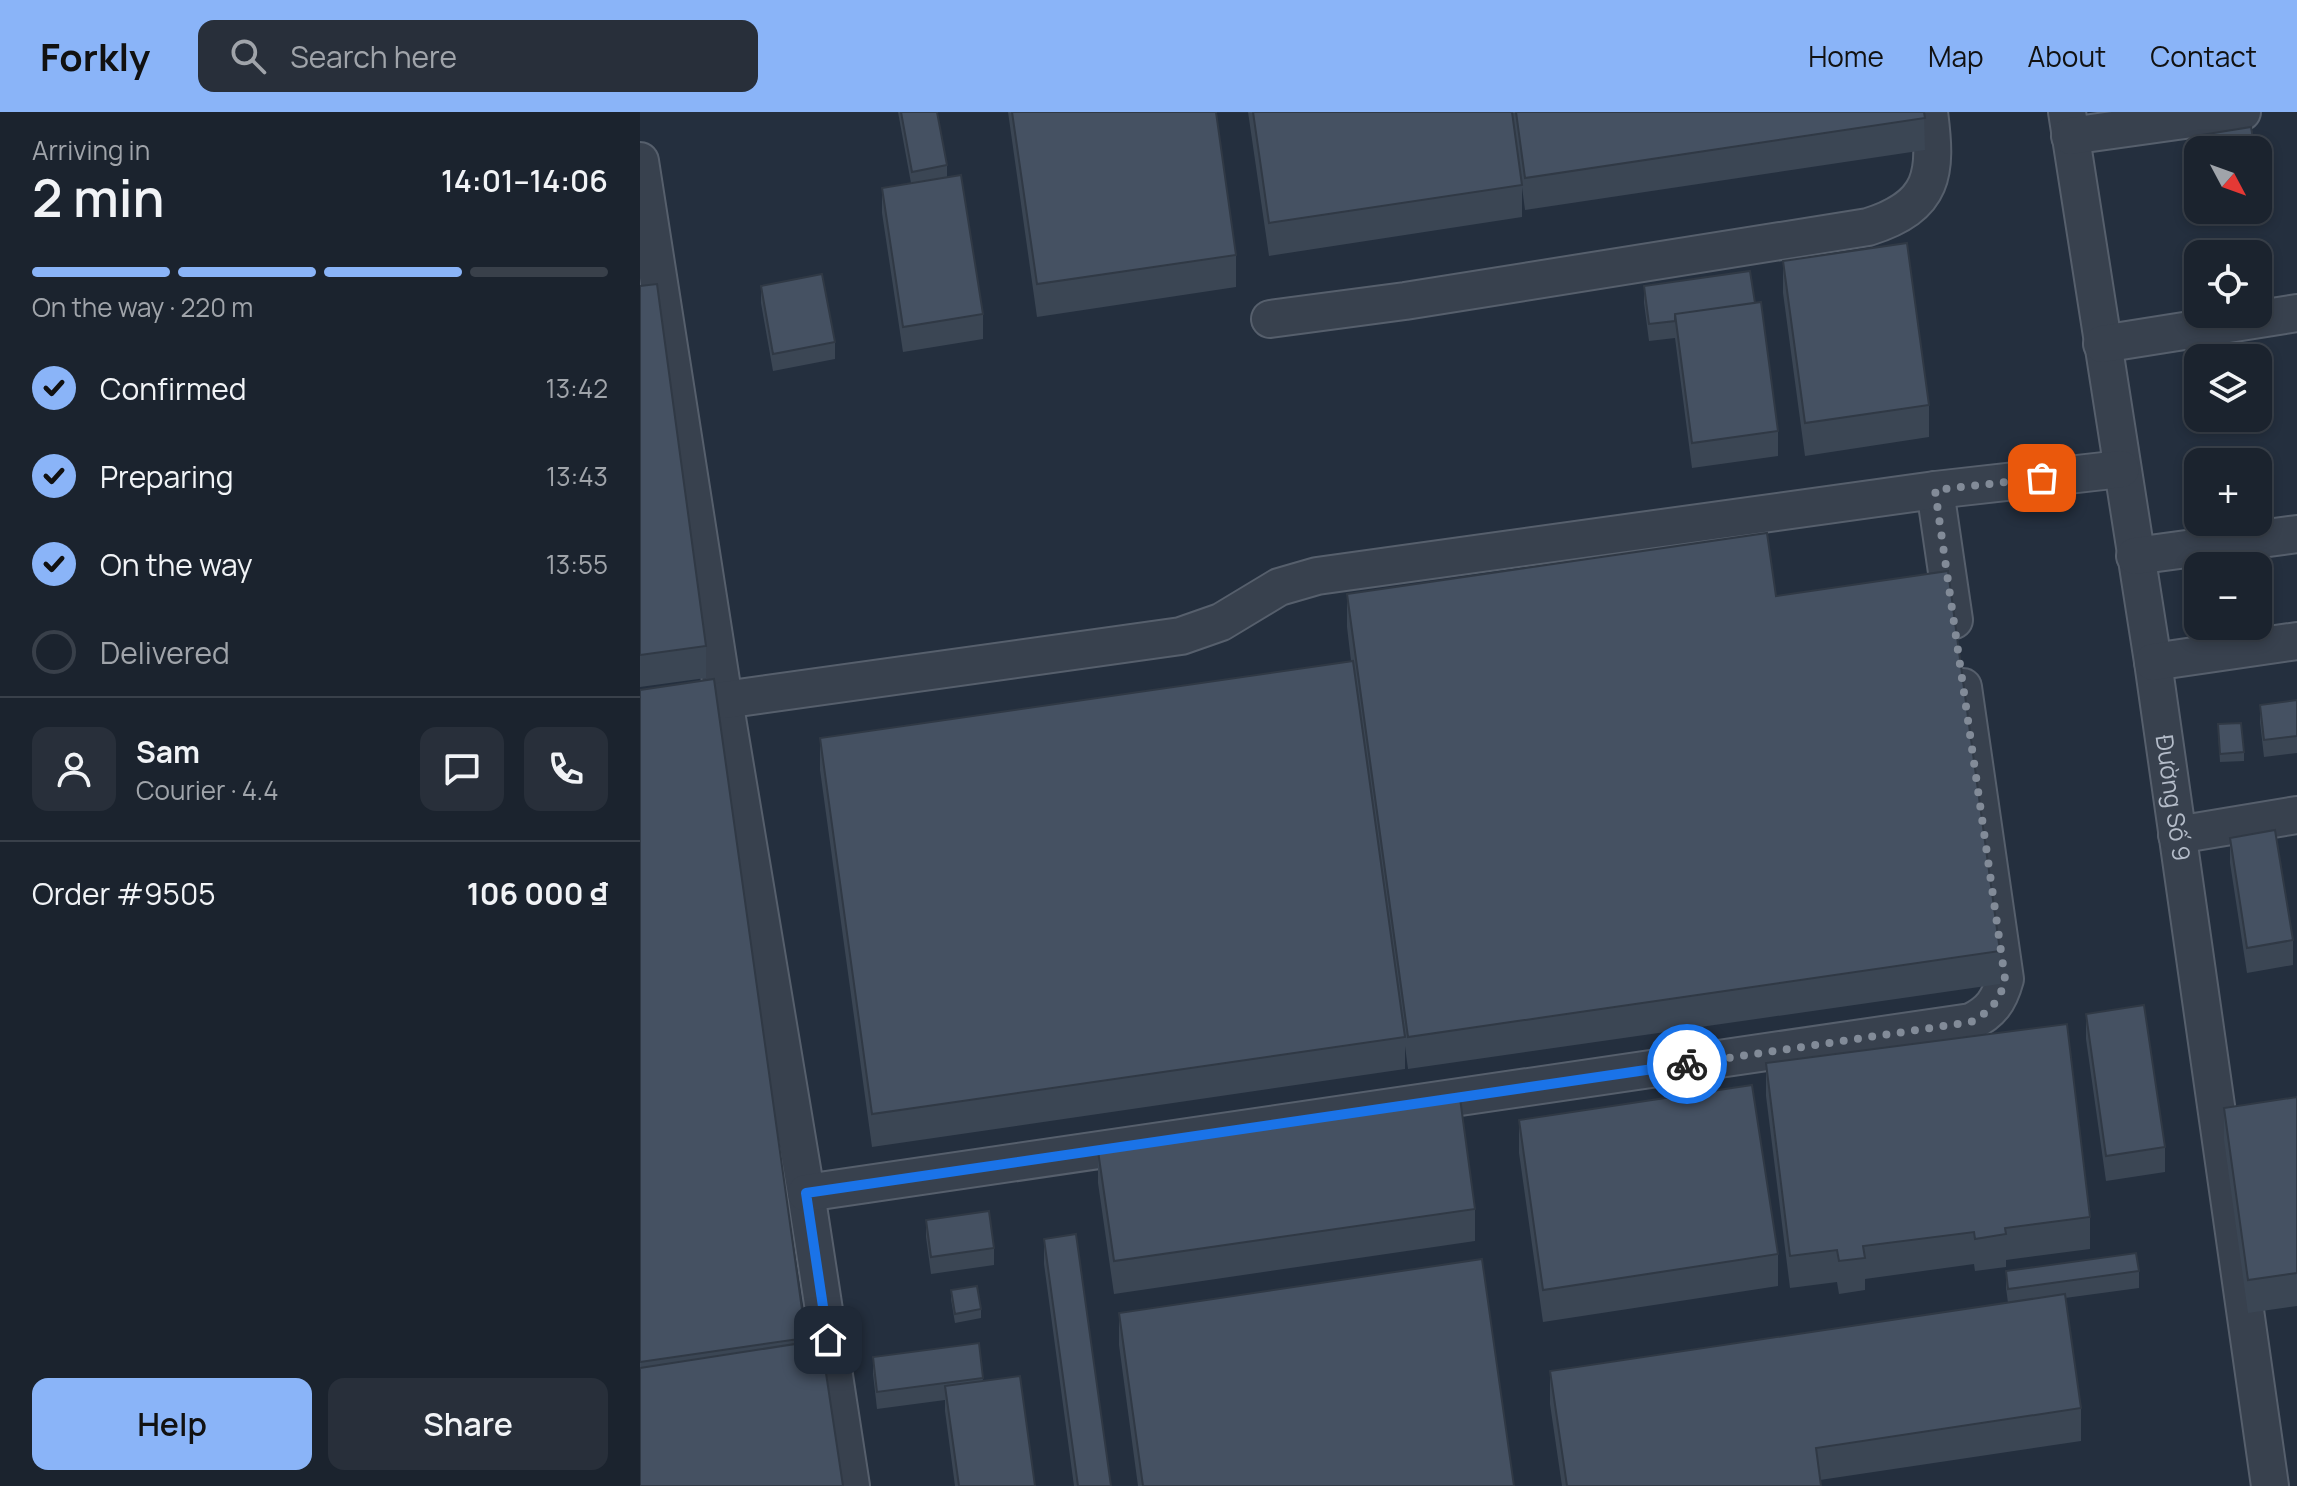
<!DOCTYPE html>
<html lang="en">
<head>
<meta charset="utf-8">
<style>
	body { margin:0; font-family:Manrope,sans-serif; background:#282f3a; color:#f1f3f6; height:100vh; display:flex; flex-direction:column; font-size:30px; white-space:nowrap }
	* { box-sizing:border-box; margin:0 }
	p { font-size:26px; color:#a0a4aa }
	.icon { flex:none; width:44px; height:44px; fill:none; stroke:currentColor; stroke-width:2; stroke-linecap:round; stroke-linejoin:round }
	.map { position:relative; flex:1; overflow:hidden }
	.sheet { display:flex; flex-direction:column; background:#1b232e; width:640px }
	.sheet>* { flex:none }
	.needle { width:52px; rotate:131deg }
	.controls { position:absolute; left:1544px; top:24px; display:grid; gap:16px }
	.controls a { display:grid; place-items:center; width:88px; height:88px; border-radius:16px; background:#1b232e; box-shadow:0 4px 12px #0003,0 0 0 2px #39404a; font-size:40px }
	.pin { position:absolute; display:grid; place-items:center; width:68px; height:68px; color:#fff; margin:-34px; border-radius:16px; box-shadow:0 4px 12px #0006 }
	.courier { position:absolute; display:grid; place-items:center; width:80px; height:80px; margin:-40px; border:6px solid #1a73e8; border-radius:50%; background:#fff; color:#222; box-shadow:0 2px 10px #0007 }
	.head em { font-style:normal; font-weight:600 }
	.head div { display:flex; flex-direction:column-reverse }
	.head { display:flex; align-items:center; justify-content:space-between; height:136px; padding:0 32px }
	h1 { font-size:52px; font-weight:600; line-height:60px }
	.bar { display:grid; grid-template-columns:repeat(4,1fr); gap:12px 8px; align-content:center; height:96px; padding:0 32px }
	.bar i { height:10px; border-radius:6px; background:#39404a }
	.bar .active { background:#8ab4f8 }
	.bar p { grid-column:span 4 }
	.line { display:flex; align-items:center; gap:20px; padding:0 32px; border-top:2px solid #39404a }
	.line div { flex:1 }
	.round { display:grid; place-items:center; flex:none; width:84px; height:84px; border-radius:16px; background:#282f3a }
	ol { padding:0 32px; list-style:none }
	li { display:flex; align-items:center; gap:24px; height:88px }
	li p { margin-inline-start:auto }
	li .icon { padding:8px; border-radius:50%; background:#8ab4f8; color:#111; stroke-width:4 }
	li:last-child { color:#a0a4aa }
	li i { width:44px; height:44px; border:4px solid #39404a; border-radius:50% }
	.primary-button { display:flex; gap:16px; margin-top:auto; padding:16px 32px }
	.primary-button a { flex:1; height:92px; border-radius:16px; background:#8ab4f8; color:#111; font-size:32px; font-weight:600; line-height:92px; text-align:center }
	.primary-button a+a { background:#282f3a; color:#f1f3f6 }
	header { display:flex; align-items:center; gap:48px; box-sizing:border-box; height:112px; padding:0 40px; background:#8ab4f8; color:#111 }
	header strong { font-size:38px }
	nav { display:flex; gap:44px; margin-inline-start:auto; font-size:28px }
	.search { width:560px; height:72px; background:#282f3a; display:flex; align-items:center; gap:20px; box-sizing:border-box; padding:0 28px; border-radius:16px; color:#a0a4aa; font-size:30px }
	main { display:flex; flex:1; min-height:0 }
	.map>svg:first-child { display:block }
</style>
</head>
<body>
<header>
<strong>Forkly</strong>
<div class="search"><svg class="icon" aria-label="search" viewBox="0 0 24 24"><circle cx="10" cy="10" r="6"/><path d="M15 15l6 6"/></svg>Search here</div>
<nav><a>Home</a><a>Map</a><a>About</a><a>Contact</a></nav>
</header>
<main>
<section class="sheet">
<div class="head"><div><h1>2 min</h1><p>Arriving in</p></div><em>14:01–14:06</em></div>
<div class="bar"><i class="active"></i><i class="active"></i><i class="active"></i><i></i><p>On the way · 220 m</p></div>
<ol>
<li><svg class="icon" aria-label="check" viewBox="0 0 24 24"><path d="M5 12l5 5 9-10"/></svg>Confirmed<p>13:42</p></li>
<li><svg class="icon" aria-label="check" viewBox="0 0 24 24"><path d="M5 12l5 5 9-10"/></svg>Preparing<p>13:43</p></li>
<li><svg class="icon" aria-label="check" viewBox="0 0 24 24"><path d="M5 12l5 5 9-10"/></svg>On the way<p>13:55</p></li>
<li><i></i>Delivered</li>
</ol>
<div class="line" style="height:144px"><a class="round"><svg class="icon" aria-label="person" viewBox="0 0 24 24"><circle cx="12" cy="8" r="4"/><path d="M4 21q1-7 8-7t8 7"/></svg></a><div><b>Sam</b><p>Courier · 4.4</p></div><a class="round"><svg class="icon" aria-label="chat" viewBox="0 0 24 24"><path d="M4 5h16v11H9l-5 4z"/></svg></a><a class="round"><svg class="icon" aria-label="phone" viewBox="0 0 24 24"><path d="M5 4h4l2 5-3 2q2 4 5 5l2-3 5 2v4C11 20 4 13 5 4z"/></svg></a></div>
<div class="line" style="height:104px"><div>Order #9505</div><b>106 000 ₫</b></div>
<div class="primary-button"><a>Help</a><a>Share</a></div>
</section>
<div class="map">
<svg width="1657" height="1374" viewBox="0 0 1657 1374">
	<rect width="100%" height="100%" fill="#242f3e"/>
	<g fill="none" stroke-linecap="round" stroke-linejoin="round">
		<!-- minor casing -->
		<g stroke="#565f6c" stroke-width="40">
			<g id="minor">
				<path id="s1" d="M1427 0 1513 550 1630 1374"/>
				<path d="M1430 24 1602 0"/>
				<path d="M0 49 84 588 166 1081 211 1374"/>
				<path d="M630 207 765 189 1228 115C1295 94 1297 61 1289 0"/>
				<path d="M1462 232 1657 201"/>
				<path d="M1295 378 1314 508"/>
				<path d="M1495 444 1657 422"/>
				<path d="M1513 550 1657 529"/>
				<path d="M84 588 541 524 581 510 639 475 677 464 1295 378 1481 357"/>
				<path d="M1537 723 1657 703"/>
				<path d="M166 1081 1331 910C1351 900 1359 889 1365 867L1323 575"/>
			</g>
		</g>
		<!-- minor -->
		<use href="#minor" stroke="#38414e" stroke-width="36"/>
	</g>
	<!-- wall -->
	<path fill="#3b4654" d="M258 0H297L307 53V65L343 202V227L263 240 242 101V76L271 71Z
		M368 0H576L596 143V175L397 205Z
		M608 0H1284L1285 38 885 98 882 75V105L629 144Z
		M1555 24 1558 38V64L1555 41Z
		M1143 149 1289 293V325L1165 344 1143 181Z
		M0 174 66 534V566L0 575Z
		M121 174 195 230V247L133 259 121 191Z
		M1004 174 1115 191 1138 319V344L1052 356 1035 226 1009 229 1004 191Z
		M707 482 1136 484 1360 839V872L768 957 765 934V957L232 1035 180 658V626L711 549 707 515Z
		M0 578 166 1226V1230L0 1374Z
		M1657 588V641L1624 645 1620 610V593Z
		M1578 621 1604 640V649L1580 650Z
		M1590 726 1653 828V853L1607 861 1590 751Z
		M1446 902 1525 1035V1060L1466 1069 1446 927Z
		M1126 951 1450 1105V1137L1366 1148V1155L1335 1159 1334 1152 1225 1167V1178L1199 1182 1197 1170 1150 1176 1126 984Z
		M1657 985V1194L1608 1201 1584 1028V996Z
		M879 1008 1138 1142V1174L903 1210 879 1041Z
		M458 1039 835 1097V1129L474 1182 458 1071Z
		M286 1108 354 1136V1153L291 1162 286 1125Z
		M404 1127 471 1374H434L404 1152Z
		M1366 1159H1499V1176L1425 1186 1441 1296V1329L1180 1368 1181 1374H922L910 1292V1259L1368 1191 1366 1176Z
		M311 1178 341 1197V1206L315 1211 311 1187Z
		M479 1201 874 1374H498L479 1233Z
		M339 1231 343 1269 395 1374H315L305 1299V1288L237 1297 233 1262V1245Z"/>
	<!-- building -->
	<path fill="#455162" stroke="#303945" stroke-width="2" d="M261 0H297L307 53 272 60Z
		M372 0H576L596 143 397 172Z
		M613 0H872L882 73 629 111Z
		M876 0H1284L1285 6 885 66Z
		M1611 15 1615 38H1558V47L1555 24Z
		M321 63 343 202 263 215 242 76Z
		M1267 131 1289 293 1165 311 1143 149Z
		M1110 159 1115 191 1035 202V209L1009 212 1004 174Z
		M182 162 195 230 133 242 121 174Z
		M17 172 66 534 0 543V174Z
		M1121 190 1138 319 1052 331 1035 202Z
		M1127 421 1136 484 1308 459 1360 839 768 925 707 482Z
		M713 549 765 925 232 1002 180 626Z
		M74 567 166 1226 0 1250V578Z
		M1657 588V624L1624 628 1620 593Z
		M1601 611 1604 640 1580 642 1578 612Z
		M1635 718 1653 828 1607 836 1590 726Z
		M1504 893 1525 1035 1466 1044 1446 902Z
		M1427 912 1450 1105 1365 1116 1366 1122 1335 1127 1334 1120 1223 1134 1225 1146 1199 1149 1197 1138 1150 1144 1126 951Z
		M1112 973 1138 1142 903 1178 879 1008Z
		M1657 985V1161L1608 1168 1584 996Z
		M820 986 835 1097 474 1149 458 1039Z
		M349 1099 354 1136 291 1145 286 1108Z
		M436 1122 471 1374H438L404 1127Z
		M1496 1141 1499 1159 1368 1177 1366 1159Z
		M842 1147 874 1374H503L479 1201Z
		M337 1174 341 1197 315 1202 311 1178Z
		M1425 1182 1441 1296 1176 1336 1181 1374H927L910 1259Z
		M181 1228 203 1374H0V1256Z
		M339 1231 343 1266 237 1280 233 1245Z
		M380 1264 395 1374H319L305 1274Z"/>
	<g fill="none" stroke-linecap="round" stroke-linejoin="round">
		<!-- done -->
		<path stroke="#828b98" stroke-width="8" stroke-dasharray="0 14.4" d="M1047 952 1331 910C1351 899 1360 889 1365 867L1295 378 1402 366"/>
		<!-- route -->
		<path stroke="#1a73e8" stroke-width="10" d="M188 1228 166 1081 1047 952"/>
	</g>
	<g text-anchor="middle" stroke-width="6" stroke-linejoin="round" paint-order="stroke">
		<!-- street labels -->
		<g font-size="24" fill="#b4bcc9" stroke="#1d2633">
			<text dy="8" stroke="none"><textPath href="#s1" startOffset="694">Đường Số 9</textPath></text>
		</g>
	</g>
</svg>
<div class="controls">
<a><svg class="needle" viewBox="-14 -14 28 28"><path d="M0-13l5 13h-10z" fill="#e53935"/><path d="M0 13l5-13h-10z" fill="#a0a4aa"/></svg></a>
<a><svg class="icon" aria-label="locate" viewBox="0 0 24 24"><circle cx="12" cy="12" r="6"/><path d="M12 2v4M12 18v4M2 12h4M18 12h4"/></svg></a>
<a><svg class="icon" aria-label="layers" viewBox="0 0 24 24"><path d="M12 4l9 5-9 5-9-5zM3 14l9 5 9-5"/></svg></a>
<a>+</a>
<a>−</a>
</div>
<div class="pin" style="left:1402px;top:366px;background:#ea580c"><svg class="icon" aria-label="bag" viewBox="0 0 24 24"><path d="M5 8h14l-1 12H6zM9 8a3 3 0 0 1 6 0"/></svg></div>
<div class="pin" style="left:188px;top:1228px;background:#1f2937"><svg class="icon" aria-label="home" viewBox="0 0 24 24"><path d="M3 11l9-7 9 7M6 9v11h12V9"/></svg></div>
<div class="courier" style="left:1047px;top:952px"><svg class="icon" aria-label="bike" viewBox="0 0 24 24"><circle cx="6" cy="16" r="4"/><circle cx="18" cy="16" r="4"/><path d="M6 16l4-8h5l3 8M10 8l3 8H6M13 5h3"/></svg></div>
</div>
</main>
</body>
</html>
